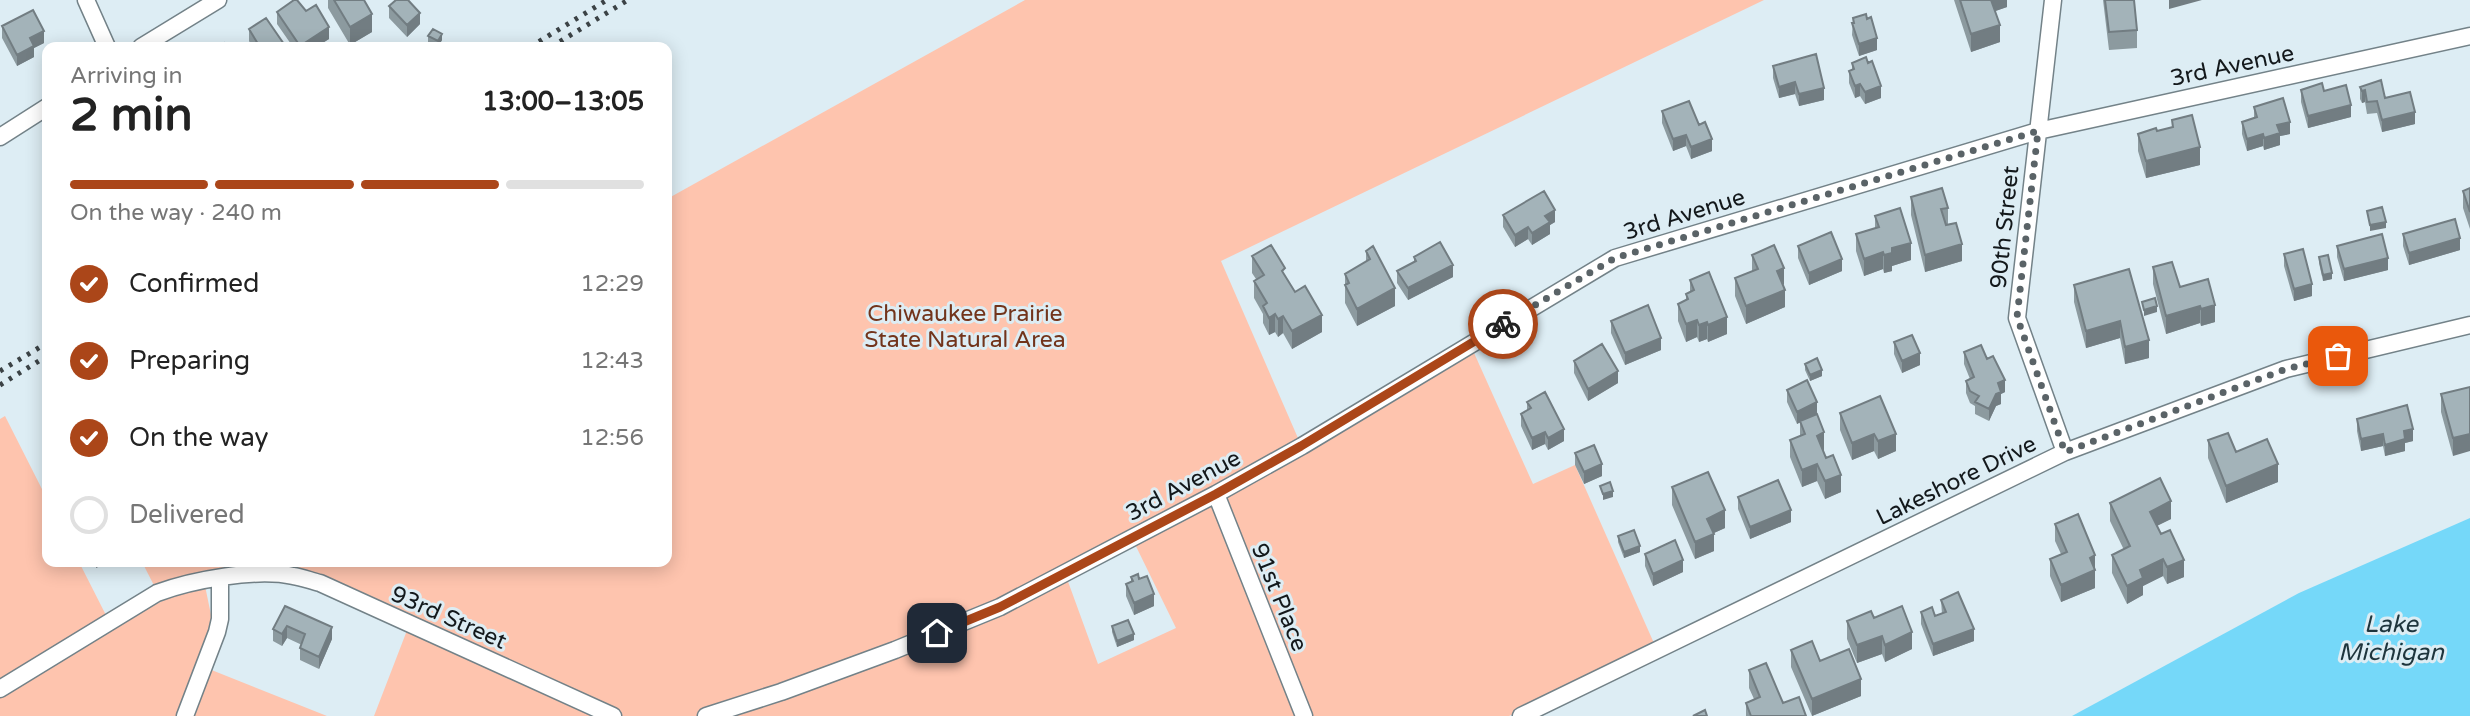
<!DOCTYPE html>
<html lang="en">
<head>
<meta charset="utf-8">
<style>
	body { margin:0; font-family:"Varela Round",sans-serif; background:#f6f6f6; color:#222; height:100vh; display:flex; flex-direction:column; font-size:26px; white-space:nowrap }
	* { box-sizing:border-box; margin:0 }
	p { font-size:23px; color:#767676 }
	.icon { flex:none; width:38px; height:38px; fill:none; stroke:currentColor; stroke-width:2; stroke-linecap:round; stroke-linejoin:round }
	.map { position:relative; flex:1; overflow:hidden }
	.side { position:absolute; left:42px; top:42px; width:630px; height:525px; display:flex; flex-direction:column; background:#fff; border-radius:14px; box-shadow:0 4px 18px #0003 }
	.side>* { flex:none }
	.pin { position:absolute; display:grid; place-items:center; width:60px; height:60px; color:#fff; margin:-30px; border-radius:14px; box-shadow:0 4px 10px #0006 }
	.courier { position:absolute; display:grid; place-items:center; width:70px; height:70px; margin:-35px; border:5px solid #ab4619; border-radius:50%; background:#fff; color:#222; box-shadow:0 2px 9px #0007 }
	.headline em { font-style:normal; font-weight:700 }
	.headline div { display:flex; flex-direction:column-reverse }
	.headline { display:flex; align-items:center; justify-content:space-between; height:119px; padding:0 28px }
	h1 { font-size:46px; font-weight:700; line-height:52px }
	.bar { display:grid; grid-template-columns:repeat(4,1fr); gap:10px 7px; align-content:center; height:84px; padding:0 28px }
	.bar i { height:9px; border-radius:5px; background:#e0e0e0 }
	.bar .on { background:#ab4619 }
	.bar p { grid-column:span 4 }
	ol { padding:0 28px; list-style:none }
	li { display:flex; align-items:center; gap:21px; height:77px }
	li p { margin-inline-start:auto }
	li .icon { padding:7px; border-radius:50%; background:#ab4619; color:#fff; stroke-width:4 }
	li:last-child { color:#767676 }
	li i { width:38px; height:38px; border:4px solid #e0e0e0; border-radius:50% }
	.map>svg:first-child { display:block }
</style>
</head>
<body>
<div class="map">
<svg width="2470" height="716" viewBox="0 0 2470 716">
	<rect width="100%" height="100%" fill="#ddedf4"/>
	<!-- green -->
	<path fill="#fec4ae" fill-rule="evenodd" d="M1025 0H1764L1221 261 1301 445 1470 344 1533 484 1575 465 1657 650 1509 716H374L411 620 263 567 202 571 211 615V631L199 665 327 716H0V419L5 416 47 499V562H79L112 627 162 601 142 562H667V199ZM1128 530 1176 628 1098 664 1062 565Z"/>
	<!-- water -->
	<path fill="#75d8f9" d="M2470 518V716H2072L2299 593Z"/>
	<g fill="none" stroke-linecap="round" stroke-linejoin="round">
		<!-- minor casing -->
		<g stroke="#738288" stroke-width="19">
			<path id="minor" d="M86 0 107 47
				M2053 0 2017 318 2065 452
				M141 47 218 0
				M0 137 47 107
				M1216 494 1304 716
				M0 689 157 593C192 580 256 568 293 576 302 577 311 581 320 583L613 716
				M185 716 217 632 220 619V578
				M706 716 781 692 895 650 1000 607 1216 494 1302 446 1615 258 2038 131 2470 36
				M1521 716 2065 452 2286 369 2470 325"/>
		</g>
		<!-- minor -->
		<use href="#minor" stroke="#fff" stroke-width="16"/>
		<!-- rail -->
		<path stroke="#3b4245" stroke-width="5" stroke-dasharray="3.5 7" stroke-linecap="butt" d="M530 47 607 0
			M551 47 628 0
			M0 371 47 343
			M0 385 47 356"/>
	</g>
	<!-- wall -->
	<path fill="#8c9a9f" d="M328 0H364L372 32 350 45 328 8Z
		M1954 0H2007V7L1995 11 2000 42 1971 52Z
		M2103 0H2134L2137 30V48L2109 50Z
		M389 6 420 24 407 37 389 18Z
		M306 11 329 39 316 47H293L277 24V12Z
		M1853 18 1877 50 1859 56 1852 35Z
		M2 26 44 43 34 48V57L17 66 2 38Z
		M249 29 286 47H252L249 41Z
		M428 36 442 40 438 47 428 42Z
		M1852 63 1881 98 1865 104 1860 96 1855 98 1849 83V71L1852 70Z
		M1773 66 1824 100 1799 106 1795 94 1779 98 1773 78Z
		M2360 87 2385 98 2415 124 2382 132 2377 113 2367 114 2365 102 2362 103 2360 99Z
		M2301 90 2324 91 2351 117 2308 128 2301 102Z
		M2254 107 2290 134 2280 136V145L2264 150 2263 146 2247 151 2242 134V122L2254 118Z
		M1662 111 1699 125 1712 151 1691 159 1686 146 1673 151 1662 123Z
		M2172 120 2200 165 2146 178 2138 151V134L2157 131 2172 127Z
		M2470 188V229L2463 208V191Z
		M1911 197 1948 208V225L1962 261 1925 272 1911 215Z
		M1503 215 1555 222 1550 225V234L1532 245 1528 239 1515 247 1503 227Z
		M1875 216 1911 260 1892 266V271L1884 273 1883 269 1864 276 1856 251V234L1875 228Z
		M2403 234 2460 250 2409 265 2403 246Z
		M1798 246 1842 271 1809 285 1798 258Z
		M2337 246 2388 270 2344 281 2337 257Z
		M1366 251 1395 306 1357 326 1345 303V274L1366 262Z
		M2284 254 2312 296 2294 301 2284 266Z
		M1752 255 1785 307 1746 324 1735 296V278L1752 271Z
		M1252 256 1285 276 1322 332 1292 349 1283 333 1278 337 1275 332 1269 335 1263 323V314L1254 298V281L1256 279 1252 273Z
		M1414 257 1453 277 1408 300 1397 283V271L1414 262Z
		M2319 257 2332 279 2323 281 2319 263Z
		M2153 267 2180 287 2215 322 2201 326 2200 323 2166 334 2153 284Z
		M2129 269 2149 358 2125 364 2120 338 2086 348 2074 302V285Z
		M1690 280 1727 334 1708 342 1707 339 1699 342 1697 337 1686 342 1678 321V304L1686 300V294L1690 292Z
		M1611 321 1661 350 1625 365 1611 333Z
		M1894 342 1920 365 1902 373 1894 354Z
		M1964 352 1987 359 2005 392 2001 394V404L1996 406 1989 421 1975 414V406L1970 403 1966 393V381L1970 379 1964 364Z
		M1574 361 1618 383 1588 401 1574 373Z
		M1805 364 1822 376 1810 381 1805 370Z
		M2470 387 2453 456 2441 412V394Z
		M1787 390 1817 414 1824 450 1823 451 1841 492 1825 499 1817 481 1802 487 1790 457V440L1800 436V422L1797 424 1787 402Z
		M1880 396 1896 451 1878 459 1874 451 1852 460 1840 430V413Z
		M1527 402 1564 441 1548 450 1545 444 1532 450 1521 426V414L1527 410Z
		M2357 419 2413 441 2405 443V451L2385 456 2383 446 2361 451 2357 431Z
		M2208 440 2236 452 2278 482 2226 503 2208 458Z
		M1575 453 1602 476 1584 484 1575 465Z
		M1672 487 1725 528 1714 533V551L1695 559 1672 505Z
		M1738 497 1791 522 1750 539 1738 509Z
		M2110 503 2171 519 2157 526 2184 577 2167 584 2163 576 2143 586V595L2127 604 2112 573V555L2124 550 2110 521Z
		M2055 524 2095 555V588L2061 602 2050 576V559L2061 554 2055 541Z
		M1618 536 1640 552 1624 558 1618 542Z
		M1645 554 1683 572 1653 586 1645 566Z
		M1131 577 1139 579 1154 606 1134 615 1126 596V584L1131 582Z
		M1941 600 1974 641 1933 656 1921 624V612L1935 616 1942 614Z
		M285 606 332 639 319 669 300 660V648L302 645 287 638 282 646 273 641V629Z
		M1874 618 1912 649 1885 662 1882 654 1857 663 1847 639V621Z
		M1112 626 1134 640 1117 647 1112 632Z
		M1791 650 1820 661 1861 696 1812 716 1791 667Z
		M1749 670 1783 703 1806 716H1746V703L1754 699 1749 688Z"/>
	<!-- shaded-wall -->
	<path fill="#727d82" d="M1990 0H2007V7L1990 13Z
		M2169 0H2202L2169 9Z
		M420 13V24L407 37V25Z
		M372 14V32L350 45V27Z
		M2000 25V42L1971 52V34Z
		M329 27V39L316 47H300V46Z
		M44 31V43L34 48V57L17 66V55L30 38Z
		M442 34V40L438 47V41Z
		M1877 38V50L1859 56V44Z
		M1795 82V94L1779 98V87Z
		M1860 84V96L1855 98V86Z
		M1881 86V98L1865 104V92Z
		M1824 88V100L1799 106V94Z
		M2365 90V102L2362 103V91Z
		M2351 105V117L2308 128V116Z
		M2415 112V124L2382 132V120Z
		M2290 122V134L2280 136V145L2264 150V138L2277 125Z
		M2263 134V146L2247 151V139Z
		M1686 135V146L1673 151V139Z
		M1712 139V151L1691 159V147Z
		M2200 147V165L2146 178V161Z
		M1555 210V222L1550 225V234L1532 245V233L1545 216Z
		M2386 222V228L2370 231V225Z
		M1528 227V239L1515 247V235Z
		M2460 238V250L2409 265V253Z
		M1911 243V260L1892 266V271L1884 273V255L1892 248Z
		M1962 244V261L1925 272V255Z
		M1883 252V269L1864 276V259Z
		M2388 258V270L2344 281V269Z
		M1842 259V271L1809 285V273Z
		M1453 265V277L1408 300V288Z
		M1784 268V286L1777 271Z
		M2332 273V279L2323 281V275Z
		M2312 284V296L2294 301V289Z
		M1395 288V306L1357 326V309Z
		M1785 290V307L1746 324V306Z
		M2215 305V322L2201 326V309Z
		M2157 306V312L2144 316V310Z
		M2200 306V323L2166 334V316Z
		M1275 314V332L1269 335V318Z
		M1322 315V332L1292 349V331Z
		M1283 316V333L1278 337V319Z
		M1727 317V334L1708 342V325Z
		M1697 320V337L1686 342V324Z
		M2120 321V338L2086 348V331Z
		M1707 322V339L1699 342V325Z
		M1661 338V350L1625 365V353Z
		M2149 340V358L2125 364V347Z
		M1920 353V365L1902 373V361Z
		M1822 370V376L1810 381V375Z
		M1618 371V383L1588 401V389Z
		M2005 380V392L2001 394V404L1996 406 1989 421V409L1998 383Z
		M1817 402V414L1797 424V412Z
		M1564 429V441L1548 450V438Z
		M2413 429V441L2405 443V451L2385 456V445L2404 431Z
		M1545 432V444L1532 450V438Z
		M1824 432V450L1817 453V436Z
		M1874 434V451L1852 460V443Z
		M1896 434V451L1878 459V441Z
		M2383 434V446L2361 451V439Z
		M2470 434V451L2453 456V438Z
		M1602 464V476L1584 484V472Z
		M1817 464V481L1802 487V470Z
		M2278 464V482L2226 503V486Z
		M1841 475V492L1825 499V481Z
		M1613 491V497L1603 500V494Z
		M2171 501V519L2150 529V512Z
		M1725 510V528L1707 536V519Z
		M1791 510V522L1750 539V527Z
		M1714 534V551L1695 559V542Z
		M1640 546V552L1624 558V552Z
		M2095 555V588L2061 602V585L2090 558Z
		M2163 559V576L2143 586V595L2127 604V586L2140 570Z
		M1683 560V572L1653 586V574Z
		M2184 560V577L2167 584V567Z
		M96 562H109L96 568Z
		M1154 594V606L1134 615V603Z
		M287 626V638L282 646V634Z
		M332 627V639L319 669V657Z
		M1974 629V641L1933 656V644Z
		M1912 632V649L1885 662V645Z
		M1134 634V640L1117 647V641Z
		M1882 636V654L1857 663V645Z
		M1861 679V696L1812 716V699Z"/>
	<!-- building -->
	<path fill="#a3b3b9" stroke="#727d82" stroke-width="2" d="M294 0H297L306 11 316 5 329 27 300 46 277 12Z
		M334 0H364L372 14 350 27Z
		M396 0H408L420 13 407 25 389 6Z
		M1960 0H1991L2000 25 1971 34Z
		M2105 0H2134L2137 30 2109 32Z
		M33 10 44 31 30 38 34 46 17 55 2 26Z
		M1866 14 1867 19 1871 17 1877 38 1859 44 1852 23H1854L1853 18Z
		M266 18 286 47H253L258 44 249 29Z
		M433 29 442 34 438 41 428 36Z
		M224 43 226 47H216Z
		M1816 54 1824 88 1799 94 1795 82 1779 87 1773 66Z
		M1866 57 1868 63 1872 61 1881 86 1865 92 1860 84 1855 86 1849 71 1854 69 1852 63Z
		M2381 80 2385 98 2410 92 2415 112 2382 120 2377 101 2367 102 2365 90 2362 91 2360 87Z
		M2322 83 2324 91 2346 85 2351 105 2308 116 2301 90Z
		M2283 98 2290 122 2277 125 2280 133 2264 138 2263 134 2247 139 2242 122 2257 117 2254 107Z
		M1689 101 1699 125 1705 122 1712 139 1691 147 1686 135 1673 139 1662 111Z
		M2192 115 2200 147 2146 161 2138 134 2156 128 2157 131 2173 127 2172 120Z
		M1942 188 1948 208 1941 209 1946 225 1956 223 1962 244 1925 255 1911 197Z
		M2470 188V212L2463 191Z
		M1544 191 1555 210 1545 216 1550 222 1532 233 1528 227 1515 235 1503 215Z
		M2382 207 2386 222 2370 225 2367 211Z
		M1900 208 1911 243 1892 248V253L1884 255 1883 252 1864 259 1856 234 1879 227 1875 216Z
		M2455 219 2460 238 2409 253 2403 234Z
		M1831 232 1842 259 1809 273 1798 246Z
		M2382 234 2388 258 2344 269 2337 246Z
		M1440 242 1453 265 1408 288 1397 271 1416 261 1414 257Z
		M1271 245 1285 268 1282 271 1295 292 1305 286 1322 315 1292 331 1283 316 1278 319 1275 314 1269 318 1263 306 1267 303 1254 281 1264 275 1252 256Z
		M1774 245 1784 268 1777 271 1785 290 1746 306 1735 278 1758 269 1752 255Z
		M1373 246 1395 288 1357 309 1345 285 1349 283 1345 274 1370 259 1366 251Z
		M2303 249 2312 284 2294 289 2284 254Z
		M2328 255 2332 273 2323 275 2319 257Z
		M2172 262 2180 287 2208 279 2215 305 2201 309 2200 306 2166 316 2153 267Z
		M2129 269 2149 340 2125 347 2120 321 2086 331 2074 285Z
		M1709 272 1727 317 1708 325 1707 322 1699 325 1697 320 1686 324 1678 304 1688 299 1686 294 1694 290 1690 280Z
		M2155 298 2157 306 2144 310 2142 302Z
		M1648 305 1661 338 1625 353 1611 321Z
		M1912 335 1920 353 1902 361 1894 342Z
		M1602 344 1618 371 1588 389 1574 361Z
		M1981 345 1987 359 1993 356 2005 380 1998 383 2001 392 1996 394 1989 409 1975 402 1979 396 1970 391 1966 381 1974 377 1964 352Z
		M1817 358 1822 370 1810 375 1805 364Z
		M1807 380 1817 402 1797 412 1787 390Z
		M2470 387V434L2453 438 2441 394Z
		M1545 392 1564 429 1548 438 1545 432 1532 438 1521 414 1531 408 1527 402Z
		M1880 396 1896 434 1878 441 1874 434 1852 443 1840 413Z
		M2407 405 2413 429 2404 431 2405 439 2385 445 2383 434 2361 439 2357 419Z
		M1817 414 1824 432 1817 436 1826 458 1833 455 1841 475 1825 481 1817 464 1802 470 1790 440 1805 434 1800 421Z
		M2228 433 2236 452 2267 439 2278 464 2226 486 2208 440Z
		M1594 445 1602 464 1584 472 1575 453Z
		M1708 472 1725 510 1707 519 1714 534 1695 542 1672 487Z
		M2160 478 2171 501 2150 512 2161 534 2170 530 2184 560 2167 567 2163 559 2140 570 2143 578 2127 586 2112 555 2130 546 2110 503Z
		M1778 480 1791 510 1750 527 1738 497Z
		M1610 482 1613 491 1603 494 1600 486Z
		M2078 514 2095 555 2090 558 2095 570 2061 585 2050 559 2067 552 2055 524Z
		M1634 530 1640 546 1624 552 1618 536Z
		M1675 540 1683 560 1653 574 1645 554Z
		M1138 574 1139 579 1147 576 1154 594 1134 603 1126 584 1133 581 1131 577Z
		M1958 592 1974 629 1933 644 1921 612 1932 607 1935 616 1946 612 1941 600Z
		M285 606 332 627 319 657 300 648 305 634 287 626 282 634 273 629Z
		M1902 606 1912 632 1885 645 1882 636 1857 645 1847 621 1871 611 1874 618Z
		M1128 620 1134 634 1117 641 1112 626Z
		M1812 641 1820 661 1849 649 1861 679 1812 699 1791 650Z
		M1766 663 1783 703 1799 697 1806 716H1751L1746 703 1760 697 1749 670Z
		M1705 710 1707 716H1693Z"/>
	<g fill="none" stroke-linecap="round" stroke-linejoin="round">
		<!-- done -->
		<path stroke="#5a6367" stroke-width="7" stroke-dasharray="0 12.6" d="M1503 324 1615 258 2038 131 2017 317 2065 452 2286 369 2338 356"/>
		<!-- route -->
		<path stroke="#ab4619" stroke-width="9" d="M937 633 1000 607 1216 494 1301 446 1503 324"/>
	</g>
	<g text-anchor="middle" stroke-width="6" stroke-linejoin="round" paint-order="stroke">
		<!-- street labels -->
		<g font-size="23" fill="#13181b" stroke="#ddedf4">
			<text transform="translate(2232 65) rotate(-12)" y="8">3rd Avenue</text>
			<text transform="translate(1684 214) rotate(-17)" y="8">3rd Avenue</text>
			<text transform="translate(2004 227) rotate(-84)" y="8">90th Street</text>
			<text transform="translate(1956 480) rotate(-26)" y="8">Lakeshore Drive</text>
			<text transform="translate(1183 485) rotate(-28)" y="8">3rd Avenue</text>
			<text transform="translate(1280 597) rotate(68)" y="8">91st Place</text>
			<text transform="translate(449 617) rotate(24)" y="8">93rd Street</text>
		</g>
		<!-- park labels -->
		<g font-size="23" fill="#72341b" stroke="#ddedf4">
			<text x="965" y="321">Chiwaukee Prairie<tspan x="965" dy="26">State Natural Area</tspan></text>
		</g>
		<!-- water labels -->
		<g font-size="24" font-style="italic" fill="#1e353d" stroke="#ddedf4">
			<text x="2391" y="632">Lake<tspan x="2391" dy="28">Michigan</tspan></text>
		</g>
	</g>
</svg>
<div class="pin" style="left:2338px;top:356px;background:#ea580c"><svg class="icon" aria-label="bag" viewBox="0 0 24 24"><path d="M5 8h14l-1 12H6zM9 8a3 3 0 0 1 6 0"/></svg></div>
<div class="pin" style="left:937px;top:633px;background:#1f2937"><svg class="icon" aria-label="home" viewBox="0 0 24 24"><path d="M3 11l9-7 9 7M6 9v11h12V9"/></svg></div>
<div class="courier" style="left:1503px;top:324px"><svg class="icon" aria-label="bike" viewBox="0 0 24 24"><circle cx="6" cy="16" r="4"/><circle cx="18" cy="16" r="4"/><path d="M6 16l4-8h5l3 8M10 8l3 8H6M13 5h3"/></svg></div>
<section class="side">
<div class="headline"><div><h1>2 min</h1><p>Arriving in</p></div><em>13:00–13:05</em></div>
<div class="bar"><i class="on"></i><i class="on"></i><i class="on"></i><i></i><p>On the way · 240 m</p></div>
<ol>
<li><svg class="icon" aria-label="check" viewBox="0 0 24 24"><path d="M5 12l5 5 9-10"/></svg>Confirmed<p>12:29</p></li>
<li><svg class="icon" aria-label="check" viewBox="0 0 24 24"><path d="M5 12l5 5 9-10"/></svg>Preparing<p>12:43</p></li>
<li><svg class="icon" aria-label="check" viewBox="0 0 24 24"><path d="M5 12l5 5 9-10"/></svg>On the way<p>12:56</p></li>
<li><i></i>Delivered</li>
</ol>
</section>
</div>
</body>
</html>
